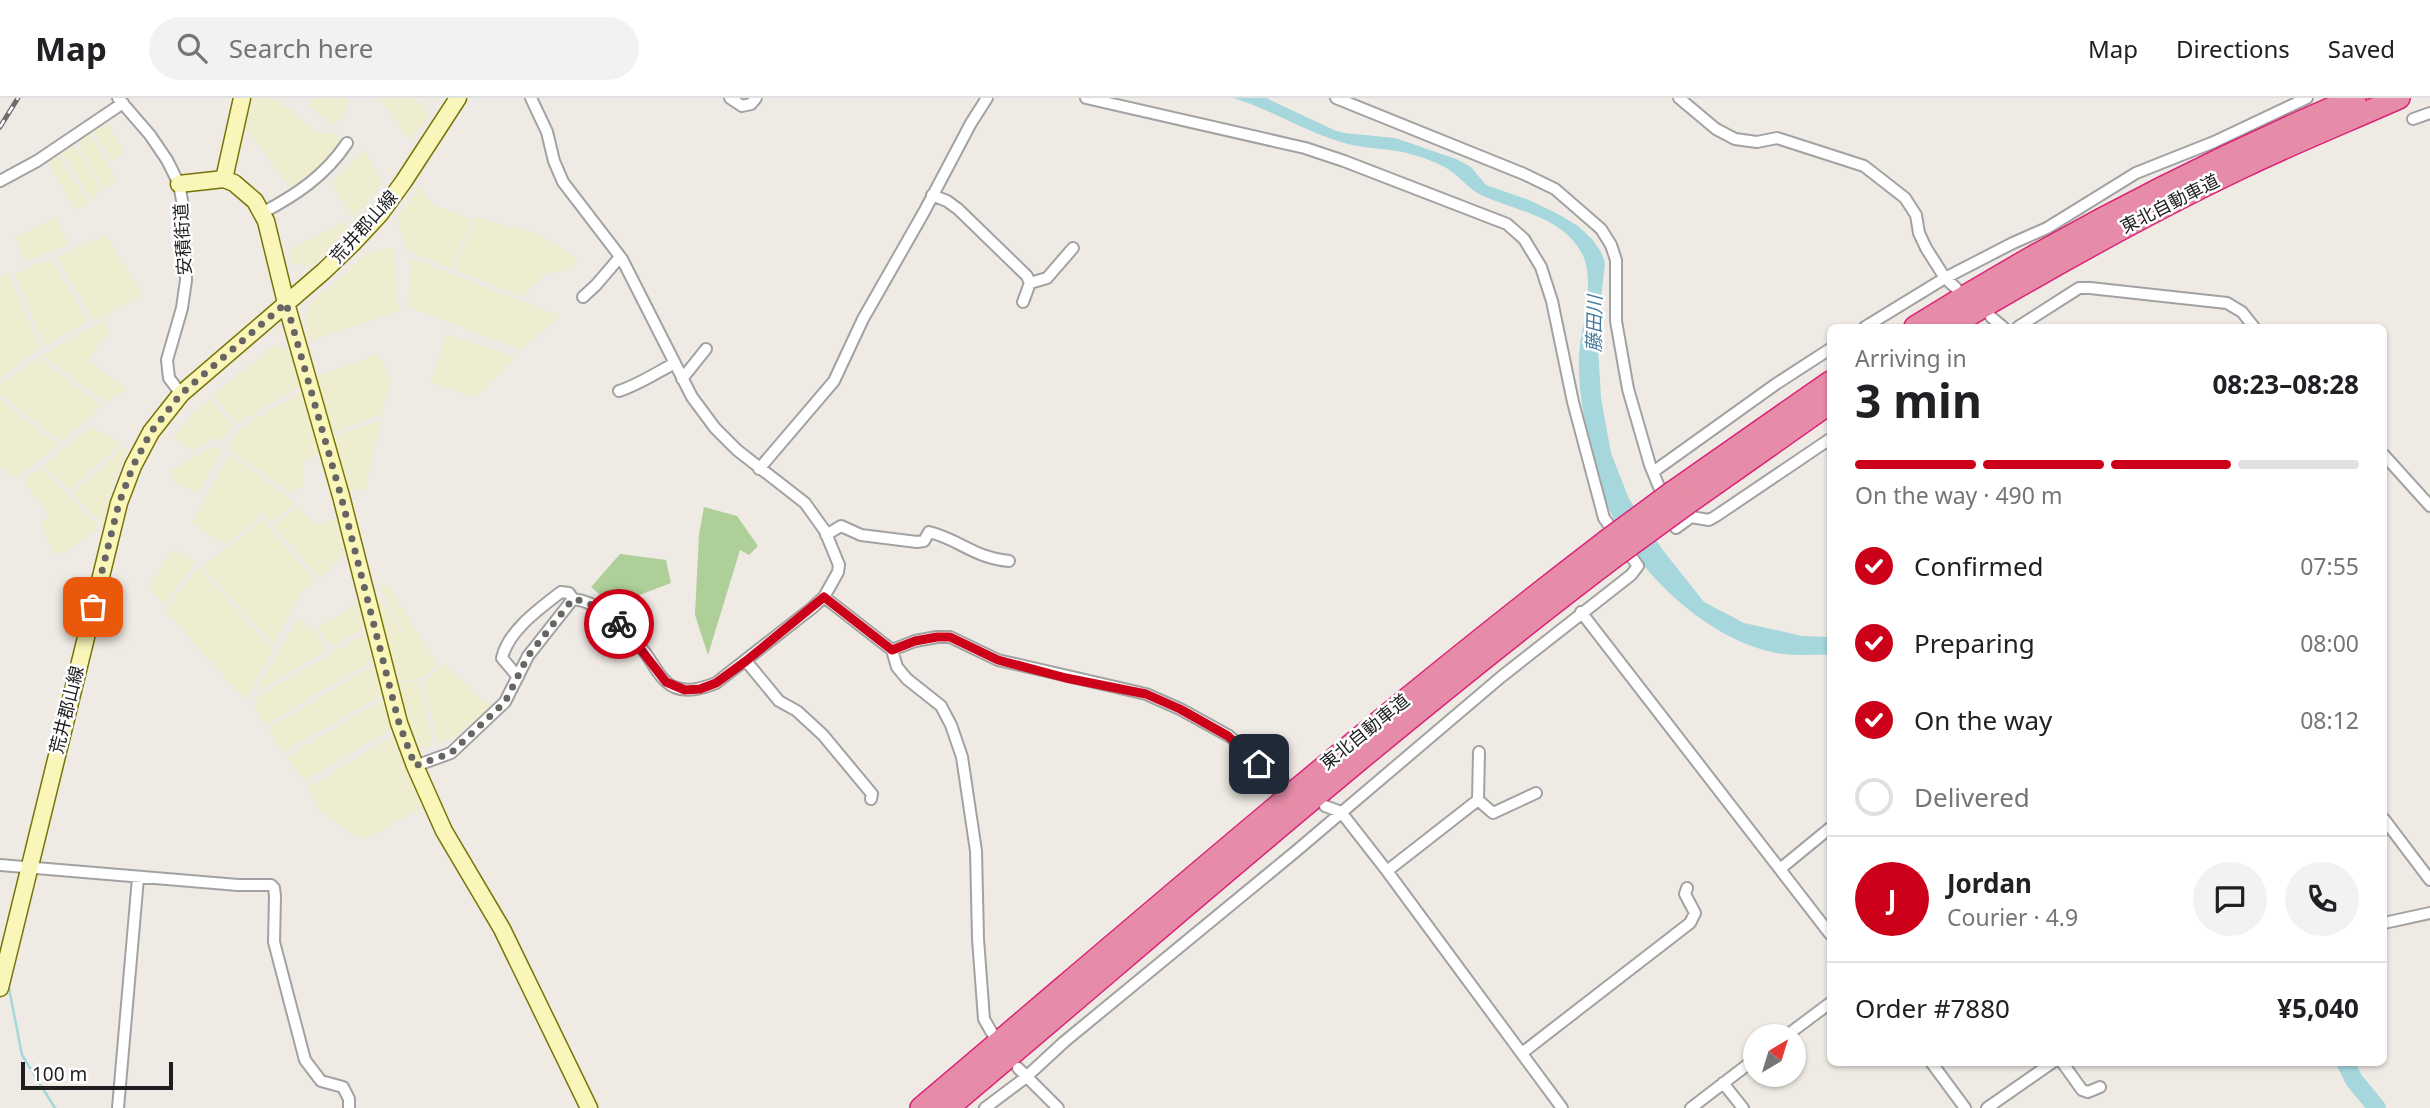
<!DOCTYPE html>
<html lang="en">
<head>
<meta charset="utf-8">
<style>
	body { margin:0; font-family:"Noto Sans","Noto Sans JP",sans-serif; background:#f2f2f2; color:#202124; height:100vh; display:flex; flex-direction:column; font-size:26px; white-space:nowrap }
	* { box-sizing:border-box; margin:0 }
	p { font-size:23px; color:#757577 }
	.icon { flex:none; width:38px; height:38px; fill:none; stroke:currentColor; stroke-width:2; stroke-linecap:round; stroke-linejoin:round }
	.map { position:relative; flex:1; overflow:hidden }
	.sheet { position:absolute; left:1827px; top:226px; width:560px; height:742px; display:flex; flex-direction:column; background:#fff; border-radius:10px; box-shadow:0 2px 5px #0004 }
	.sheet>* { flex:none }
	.needle { width:46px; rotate:38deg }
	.fabs { position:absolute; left:1743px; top:926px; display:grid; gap:14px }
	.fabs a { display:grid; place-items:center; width:63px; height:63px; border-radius:50%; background:#fff; box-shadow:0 2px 5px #0004; font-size:35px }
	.scale { position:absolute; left:21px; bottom:18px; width:152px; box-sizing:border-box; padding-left:7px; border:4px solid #1e1e1e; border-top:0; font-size:19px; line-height:24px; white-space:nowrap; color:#1e1e1e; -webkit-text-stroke:5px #fff; paint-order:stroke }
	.pin { position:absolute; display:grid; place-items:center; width:60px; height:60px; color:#fff; margin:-30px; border-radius:14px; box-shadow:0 4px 10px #0006 }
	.courier { position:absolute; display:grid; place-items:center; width:70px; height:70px; margin:-35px; border:5px solid #cd0019; border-radius:50%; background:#fff; color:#222; box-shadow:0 2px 9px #0007 }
	.overview em { font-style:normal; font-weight:700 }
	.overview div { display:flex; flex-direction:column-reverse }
	.overview { display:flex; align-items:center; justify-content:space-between; height:119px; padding:0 28px }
	h1 { font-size:46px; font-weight:700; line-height:52px }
	.bar { display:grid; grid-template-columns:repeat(4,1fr); gap:10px 7px; align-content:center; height:84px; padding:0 28px }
	.bar i { height:9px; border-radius:5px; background:#e0e0e0 }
	.bar .on { background:#cd0019 }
	.bar p { grid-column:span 4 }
	.line { display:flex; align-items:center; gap:18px; padding:0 28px; border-top:2px solid #e0e0e0 }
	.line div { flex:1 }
	.round { display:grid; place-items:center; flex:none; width:74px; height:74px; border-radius:37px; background:#f2f2f2 }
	ol { padding:0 28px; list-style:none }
	li { display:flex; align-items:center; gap:21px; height:77px }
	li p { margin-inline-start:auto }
	li .icon { padding:7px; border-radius:50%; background:#cd0019; color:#fff; stroke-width:4 }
	li:last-child { color:#757577 }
	li i { width:38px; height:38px; border:4px solid #e0e0e0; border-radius:50% }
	header { display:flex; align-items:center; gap:42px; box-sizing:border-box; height:98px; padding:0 35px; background:#fff; border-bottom:2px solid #e0e0e0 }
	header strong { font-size:33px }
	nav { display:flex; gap:38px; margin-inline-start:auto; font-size:24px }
	.search { width:490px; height:63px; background:#f2f2f2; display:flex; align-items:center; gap:18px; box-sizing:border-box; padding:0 24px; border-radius:38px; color:#757577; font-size:26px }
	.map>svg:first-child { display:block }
</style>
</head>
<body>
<header>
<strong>Map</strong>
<div class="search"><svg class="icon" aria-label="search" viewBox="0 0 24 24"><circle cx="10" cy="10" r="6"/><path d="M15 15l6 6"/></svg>Search here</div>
<nav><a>Map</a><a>Directions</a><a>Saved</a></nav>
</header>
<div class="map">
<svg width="2430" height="1010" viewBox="0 0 2430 1010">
	<rect width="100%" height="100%" fill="#efeae4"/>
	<!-- farmland -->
	<path fill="#eeedd0" d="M251 0H271L293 13 317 35H335L342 46 320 74 293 93 244 28Z
		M313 0H348L343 20 330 26 309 7Z
		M377 0H412L425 9 428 18 412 42 404 35 389 11Z
		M108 26 124 54 111 63 94 34Z
		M90 36 117 83 105 91 77 44Z
		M73 46 102 93 91 101 62 54Z
		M364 52 383 85 354 121 331 85Z
		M58 58 88 104 76 113 47 63Z
		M420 89 434 108 472 121 451 171 407 152 397 119Z
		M475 119 541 137 577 161 571 171 545 176 523 198 455 172Z
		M56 120 69 146 25 164 15 140Z
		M344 123 348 130 313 170 290 164V152Z
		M106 137 143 198 94 223 57 159Z
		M393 150 399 213 310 243 306 222 310 206 368 155Z
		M51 161 87 223 45 248 15 175Z
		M412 161 560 218 521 252 407 208Z
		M8 174 40 250 0 281V178Z
		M102 224 110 231 88 262 127 292 105 304 42 257Z
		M447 236 516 259 475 300 431 284Z
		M274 247 295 253 303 285 237 326 213 298Z
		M377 256 391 281 382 316 331 335 315 279Z
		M38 259 102 308 61 344 0 296V287Z
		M302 293 322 355 302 363 304 389 290 395 228 350 239 331Z
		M210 301 233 328 220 343 212 340 192 354 173 340 194 314Z
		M0 302 58 347 16 380 0 369Z
		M381 322 365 392H346L333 338Z
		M91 329 121 345 70 392 43 367Z
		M214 348 222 353 198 395 176 385 170 373Z
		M122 350 127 351 113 385 103 427 73 396Z
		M230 356 292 403 293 409 270 424 262 416 226 447 192 425Z
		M41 370 98 429 63 456 54 455 40 426 50 418 24 383Z
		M299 409 315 426 340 420 347 451 321 481 273 428Z
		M262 422 315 483 302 493 273 546 203 469Z
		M172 451 196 464 164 506 149 489Z
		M198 469 273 552 245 602 165 512Z
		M388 487 437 566 421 582 420 580 397 583 373 492 399 529 418 575 400 528 380 490Z
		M363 503 368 528 331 549 318 529Z
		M300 518 309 533 314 531 326 553 255 594Z
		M370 533 376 560 265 627 254 609 259 598Z
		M377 565 385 595 283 654 268 631Z
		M444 566 491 609 453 640 438 645 423 585Z
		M418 582 433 647 419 649 414 646 397 586Z
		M386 600 393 629 305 683 287 659Z
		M396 636 423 709 367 740 354 738 319 710 307 690Z"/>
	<!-- forest -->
	<path fill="#afcf99" d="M704 409 737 418 758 448 749 457 740 452 708 557 695 517 699 436Z
		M620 456 666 462 671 485 629 501 624 517 591 489Z"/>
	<!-- water -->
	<path fill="#a5d7dd" d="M1233 0H1266L1334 32 1344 35 1395 40 1456 61 1471 69 1486 87 1529 102 1558 116 1578 128 1592 141 1601 154 1605 165 1597 234 1601 300 1611 355 1629 401 1662 451 1704 504 1744 525 1802 538 1830 539V557C1812 556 1790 559 1772 554 1708 540 1639 477 1612 417 1607 408 1605 397 1602 387 1590 348 1578 304 1579 262 1579 228 1600 179 1578 149 1556 117 1513 112 1481 97 1469 91 1460 79 1448 71 1438 65 1425 60 1414 57 1390 49 1364 52 1341 44 1304 33 1270 11 1233 0Z"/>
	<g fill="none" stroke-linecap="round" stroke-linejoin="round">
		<!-- stream -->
		<path stroke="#a5d7dd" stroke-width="2.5" d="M8 885 22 957 55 1010"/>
		<!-- river -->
		<path stroke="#a5d7dd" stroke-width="18" d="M2345 964 2354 982 2377 1010"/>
		<!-- street casing -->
		<g stroke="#a2a2a2" stroke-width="14">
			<path id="street" d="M118 0 150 37 167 62 179 86 183 108 186 182 182 210 167 262 169 280 181 296
				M730 0 742 8 751 6 756 0
				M1336 0 1524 76 1555 91 1601 131 1611 147 1616 162V223L1628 291 1650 367 1676 430 1691 419 1709 422 1716 418 1830 341
				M1679 0 1716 31 1735 41 1757 44 1777 40 1864 68 1905 100 1916 117 1919 135 1926 150 1945 180 1956 190
				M2413 21 2430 15
				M0 83 37 63 123 5
				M932 97 947 103 958 111 1027 178 1030 185 1023 204
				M262 115C296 97 325 78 347 45
				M1030 185 1047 180 1073 150
				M583 199 596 187 620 159
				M1991 219 2003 229
				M1865 229 1945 180 2013 145 2047 130 2136 75 2214 44 2307 0
				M2018 229 2079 190H2090L2227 205 2242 214 2254 229
				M682 281 706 251
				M619 293C638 287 656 275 675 265
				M2384 357 2430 408
				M759 371 834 283 863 221 924 114 971 25 987 0
				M1653 374 1776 286 1830 251
				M826 437 841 428 861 437 917 444 924 443 929 434C959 441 974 460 1009 463
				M824 499 892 552 897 569 907 581 941 608 951 627 962 659 976 753 978 841 984 921 992 935
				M1581 514 1830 836
				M892 552 915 543 937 539H950L998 562 1146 596 1180 611 1229 638 1248 654 1270 677 1284 684
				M746 563 779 603 797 613 823 637 872 696 871 701
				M518 579 502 560C508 533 539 511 561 494L569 495 573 501
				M415 668 451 655 505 604 528 558 573 501C602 504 629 533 646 556 654 567 661 583 674 589 688 595 703 590 716 585L812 510 824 499 838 474 839 467 825 433 805 405 737 352 715 330 692 299 622 161 563 84 554 63 547 34 531 0
				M1478 702 1479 654
				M1325 708 1341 714 1387 773 1562 1010
				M2384 721 2430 782
				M0 767 238 787H271L274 790 275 798 274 844 305 962 321 983 343 989 349 1001V1010
				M1780 771 1830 730
				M1387 773 1478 702 1493 715 1536 695
				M2384 825 2430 815
				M1786 938 1830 905
				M1522 955 1690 825 1695 815 1685 796 1687 790
				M1931 964 1965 1010
				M2062 964 2082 992 2088 994 2100 989
				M1018 970 1058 1010
				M1723 985 1743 1010
				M118 1010 138 780
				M985 1010 1025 980 1064 944 1295 754 1501 579 1631 477 1638 468 1604 420 1573 304 1552 203 1541 169 1524 141 1507 126 1344 63 1305 50 1086 0
				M1691 1010 1755 961
				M1987 1010 2053 964"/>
		</g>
		<!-- secondary casing -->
		<g stroke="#767505" stroke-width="19">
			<path id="secondary" d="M224 81 242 0
				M179 86 224 81 234 85 255 103 266 123 286 205 341 398 399 625 415 668 444 733 502 831 589 1010
				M0 890 119 405 133 368 151 334 181 296 324 173 353 145 380 116 404 83 458 0"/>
		</g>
		<!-- highway casing -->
		<g stroke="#db2479" stroke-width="24">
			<path id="highway" d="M1915 229C2055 141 2203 65 2355 0
				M1949 229C2045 172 2142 117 2243 69 2295 44 2347 23 2399 0
				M1674 393 1830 284
				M1688 405 1830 305
				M921 1010C1147 819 1370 624 1605 444
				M948 1010C1170 823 1387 631 1618 456"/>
		</g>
		<!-- street -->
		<use href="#street" stroke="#fff" stroke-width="10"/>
		<!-- secondary -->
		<use href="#secondary" stroke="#faf5b8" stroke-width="16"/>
		<!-- highway -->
		<use href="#highway" stroke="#e78ca8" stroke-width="21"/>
		<!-- rail casing -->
		<g stroke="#6c6c6c" stroke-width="5">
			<path id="rail" d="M0 29 18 0"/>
		</g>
		<!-- rail -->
		<use href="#rail" stroke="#fff" stroke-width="2.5" stroke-dasharray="8" stroke-linecap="butt"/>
		<!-- highway-bridge casing -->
		<g stroke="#db2479" stroke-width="24" stroke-linecap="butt">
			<path id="highway-bridge" d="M1605 444 1674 393
				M1618 456 1688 405"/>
		</g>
		<!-- highway-bridge -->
		<use href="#highway-bridge" stroke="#e78ca8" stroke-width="21"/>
	</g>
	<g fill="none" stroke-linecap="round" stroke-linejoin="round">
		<!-- done -->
		<path stroke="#676563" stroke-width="7" stroke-dasharray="0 12.6" d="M93 509 119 405 133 368 151 334 181 296 286 205 341 398 399 625 415 668 451 655 505 604 528 558 573 501C590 503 605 515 619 526"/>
		<!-- route -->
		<path stroke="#cd0019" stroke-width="9" d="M619 526 632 540 666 584 685 592 700 591 716 585 746 563 824 499 892 552 915 543 937 539H950L998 562 1066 580 1146 596 1180 611 1228 638 1259 666"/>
	</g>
	<g text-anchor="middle" stroke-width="5" stroke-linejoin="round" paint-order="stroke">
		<!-- street labels -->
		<g font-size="18" fill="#1e1e1e" stroke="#fff">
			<text transform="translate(2170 106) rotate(-27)" y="6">東北自動車道</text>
			<text transform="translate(364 129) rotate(-48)" y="6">荒井郡山線</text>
			<text transform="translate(183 141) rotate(-93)" y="6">安積街道</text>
			<text transform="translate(67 612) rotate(-76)" y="6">荒井郡山線</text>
			<text transform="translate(1365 634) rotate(-39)" y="6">東北自動車道</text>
		</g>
		<!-- water labels -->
		<g font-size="19" font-style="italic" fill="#447c9e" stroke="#fff">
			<text transform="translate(1594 226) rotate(-89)" y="7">藤田川</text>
		</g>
	</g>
</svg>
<div class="fabs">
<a><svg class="needle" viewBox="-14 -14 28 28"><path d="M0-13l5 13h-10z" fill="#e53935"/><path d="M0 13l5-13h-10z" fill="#757577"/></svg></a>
</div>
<div class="scale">100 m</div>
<div class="pin" style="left:93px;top:509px;background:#ea580c"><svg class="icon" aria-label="bag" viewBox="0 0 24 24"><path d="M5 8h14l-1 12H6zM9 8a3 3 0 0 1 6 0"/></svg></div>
<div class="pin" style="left:1259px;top:666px;background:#1f2937"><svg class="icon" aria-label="home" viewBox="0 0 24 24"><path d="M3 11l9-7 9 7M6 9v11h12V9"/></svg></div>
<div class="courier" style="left:619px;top:526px"><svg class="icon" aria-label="bike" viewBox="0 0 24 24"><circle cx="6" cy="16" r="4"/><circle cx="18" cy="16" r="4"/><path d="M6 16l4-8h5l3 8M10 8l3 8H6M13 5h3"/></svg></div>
<section class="sheet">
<div class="overview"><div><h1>3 min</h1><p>Arriving in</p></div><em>08:23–08:28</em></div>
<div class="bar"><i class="on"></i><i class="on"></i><i class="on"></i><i></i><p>On the way · 490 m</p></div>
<ol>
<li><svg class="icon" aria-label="check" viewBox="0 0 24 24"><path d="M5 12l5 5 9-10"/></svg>Confirmed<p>07:55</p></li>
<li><svg class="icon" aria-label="check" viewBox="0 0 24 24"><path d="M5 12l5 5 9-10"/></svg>Preparing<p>08:00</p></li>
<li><svg class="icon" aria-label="check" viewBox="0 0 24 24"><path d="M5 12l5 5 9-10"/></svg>On the way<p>08:12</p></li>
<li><i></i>Delivered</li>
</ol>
<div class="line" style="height:126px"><b class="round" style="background:#cd0019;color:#fff">J</b><div><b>Jordan</b><p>Courier · 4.9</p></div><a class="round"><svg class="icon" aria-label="chat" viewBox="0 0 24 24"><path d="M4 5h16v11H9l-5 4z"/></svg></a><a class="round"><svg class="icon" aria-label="phone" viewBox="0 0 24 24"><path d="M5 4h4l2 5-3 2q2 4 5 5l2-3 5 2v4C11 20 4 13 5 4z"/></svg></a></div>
<div class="line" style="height:91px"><div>Order #7880</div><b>¥5,040</b></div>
</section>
</div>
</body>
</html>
